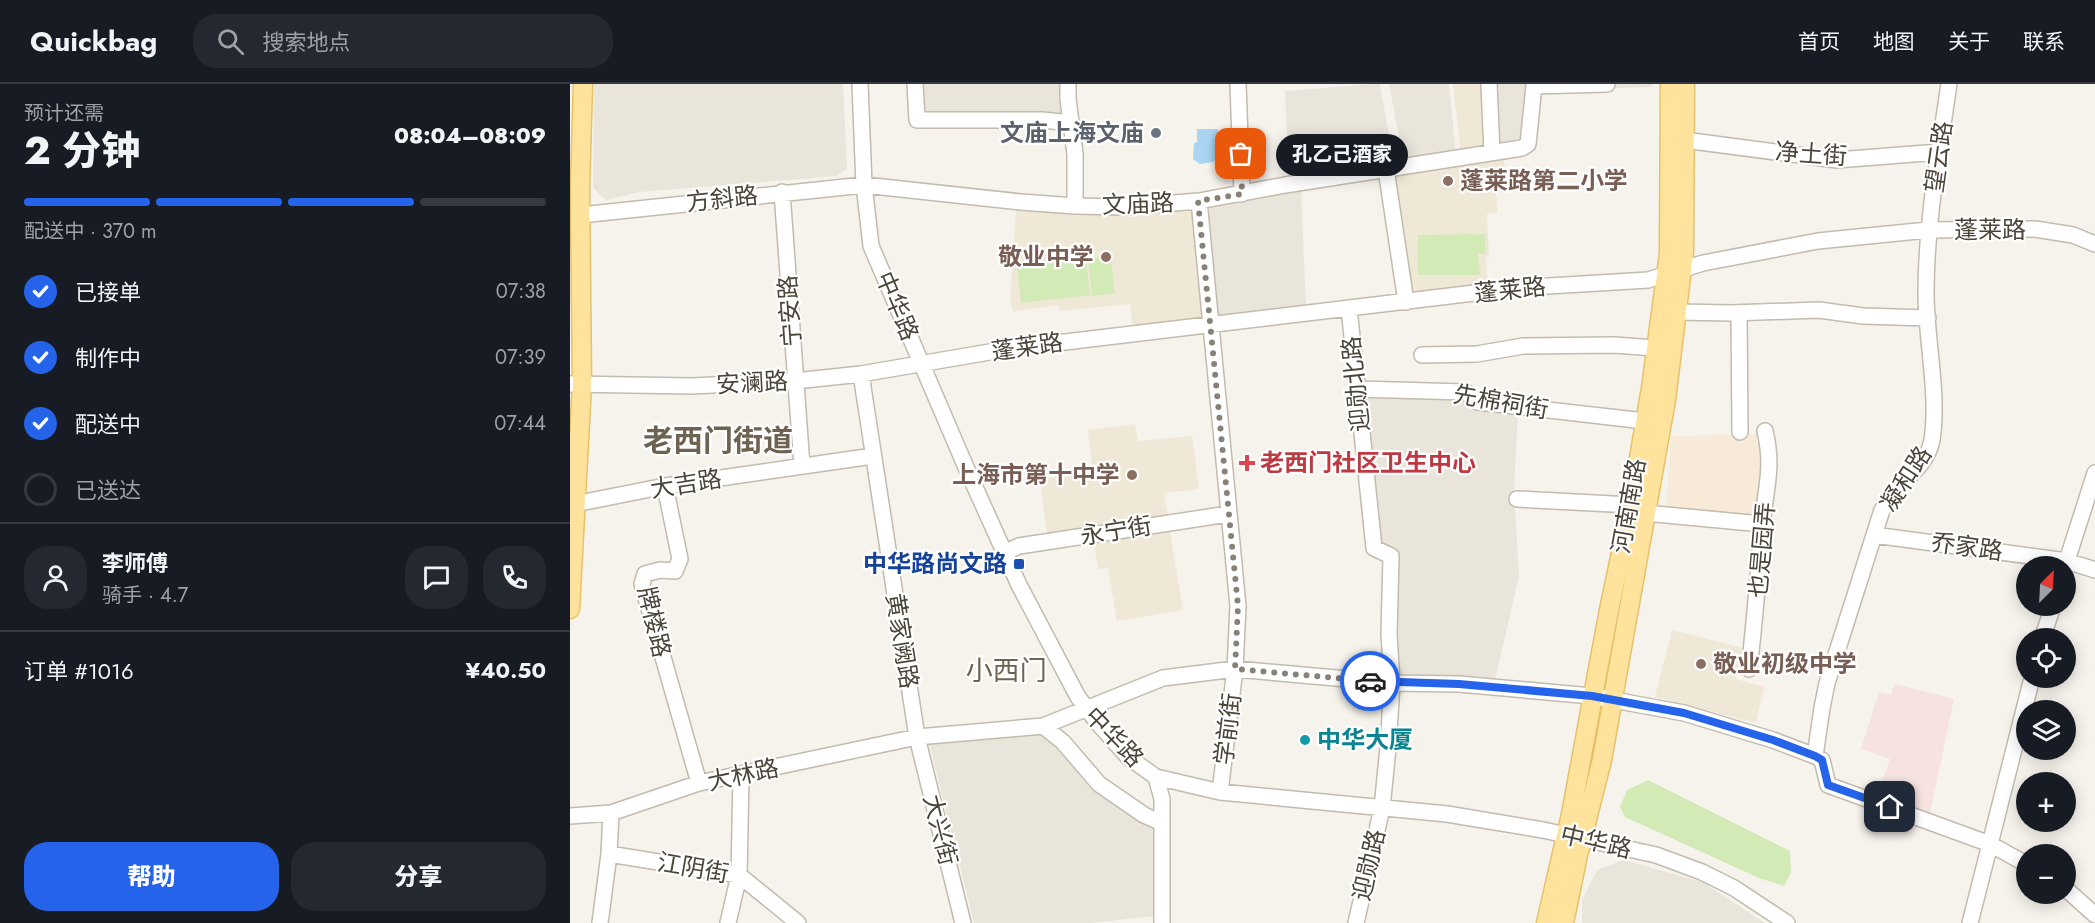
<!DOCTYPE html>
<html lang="zh">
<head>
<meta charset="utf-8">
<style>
	body { margin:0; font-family:Jost,"Noto Sans SC",sans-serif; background:#242831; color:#f1f3f6; height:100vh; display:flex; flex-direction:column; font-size:22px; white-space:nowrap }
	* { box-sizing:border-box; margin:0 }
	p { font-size:20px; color:#9ea1a6 }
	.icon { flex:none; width:33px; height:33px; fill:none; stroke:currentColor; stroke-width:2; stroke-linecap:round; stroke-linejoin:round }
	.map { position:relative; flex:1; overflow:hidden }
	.details { display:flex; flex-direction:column; background:#171b24; width:570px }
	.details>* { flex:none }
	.needle { width:39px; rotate:24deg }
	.tools { position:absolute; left:1446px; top:472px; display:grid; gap:12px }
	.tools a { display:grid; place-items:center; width:60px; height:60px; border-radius:50%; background:#171b24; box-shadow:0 3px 15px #0003; font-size:30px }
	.pin { position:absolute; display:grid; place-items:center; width:51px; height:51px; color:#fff; margin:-26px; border-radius:12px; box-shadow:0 3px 9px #0006 }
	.courier { position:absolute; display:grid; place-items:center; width:60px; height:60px; margin:-30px; border:4px solid #2563eb; border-radius:50%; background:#fff; color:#222; box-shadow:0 2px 8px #0007 }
	.bubble { position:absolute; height:42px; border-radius:21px; background:#171b24; box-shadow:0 3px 15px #0003; font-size:20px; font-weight:800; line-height:42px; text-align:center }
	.head em { font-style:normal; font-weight:800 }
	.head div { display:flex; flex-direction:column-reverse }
	.head { display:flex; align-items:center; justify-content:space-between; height:102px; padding:0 24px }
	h1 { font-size:39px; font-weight:800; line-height:45px }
	.bar { display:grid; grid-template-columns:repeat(4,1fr); gap:9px 6px; align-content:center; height:72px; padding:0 24px }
	.bar i { height:8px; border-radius:4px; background:#363941 }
	.bar .selected { background:#2563eb }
	.bar p { grid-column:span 4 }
	.line { display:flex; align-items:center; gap:15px; padding:0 24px; border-top:2px solid #363941 }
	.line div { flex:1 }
	.round { display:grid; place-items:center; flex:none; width:63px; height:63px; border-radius:24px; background:#242831 }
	ol { padding:0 24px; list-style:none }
	li { display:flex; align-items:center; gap:18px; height:66px }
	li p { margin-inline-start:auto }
	li .icon { padding:6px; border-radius:50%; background:#2563eb; color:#fff; stroke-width:4 }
	li:last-child { color:#9ea1a6 }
	li i { width:33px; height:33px; border:3px solid #363941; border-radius:50% }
	.action { display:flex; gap:12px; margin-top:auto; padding:12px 24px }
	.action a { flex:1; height:69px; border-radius:24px; background:#2563eb; color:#fff; font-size:24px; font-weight:800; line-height:69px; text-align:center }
	.action a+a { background:#242831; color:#f1f3f6 }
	header { display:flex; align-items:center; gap:36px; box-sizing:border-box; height:84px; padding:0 30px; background:#171b24; border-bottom:2px solid #363941 }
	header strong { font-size:28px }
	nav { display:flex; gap:33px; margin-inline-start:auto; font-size:21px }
	.search { width:420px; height:54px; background:#242831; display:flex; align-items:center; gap:15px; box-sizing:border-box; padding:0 21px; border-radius:24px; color:#9ea1a6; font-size:22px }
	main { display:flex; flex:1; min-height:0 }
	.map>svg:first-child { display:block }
</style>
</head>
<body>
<header>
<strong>Quickbag</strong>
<div class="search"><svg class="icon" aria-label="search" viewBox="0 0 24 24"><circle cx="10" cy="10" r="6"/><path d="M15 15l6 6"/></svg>搜索地点</div>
<nav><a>首页</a><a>地图</a><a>关于</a><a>联系</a></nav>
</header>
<main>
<section class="details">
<div class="head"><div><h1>2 分钟</h1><p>预计还需</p></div><em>08:04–08:09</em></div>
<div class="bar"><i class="selected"></i><i class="selected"></i><i class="selected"></i><i></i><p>配送中 · 370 m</p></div>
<ol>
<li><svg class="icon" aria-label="check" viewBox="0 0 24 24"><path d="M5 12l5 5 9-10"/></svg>已接单<p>07:38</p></li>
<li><svg class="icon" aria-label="check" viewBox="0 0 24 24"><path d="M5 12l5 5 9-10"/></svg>制作中<p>07:39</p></li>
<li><svg class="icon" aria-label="check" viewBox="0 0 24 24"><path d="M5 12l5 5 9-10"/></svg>配送中<p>07:44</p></li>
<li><i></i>已送达</li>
</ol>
<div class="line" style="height:108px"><a class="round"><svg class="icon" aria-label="person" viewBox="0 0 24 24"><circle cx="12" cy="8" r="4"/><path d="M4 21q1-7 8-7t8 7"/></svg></a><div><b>李师傅</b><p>骑手 · 4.7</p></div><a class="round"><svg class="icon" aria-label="chat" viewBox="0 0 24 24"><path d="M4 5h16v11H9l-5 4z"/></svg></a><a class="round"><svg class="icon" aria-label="phone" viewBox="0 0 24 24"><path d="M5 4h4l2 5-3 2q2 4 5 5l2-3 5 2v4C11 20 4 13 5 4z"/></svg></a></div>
<div class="line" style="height:78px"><div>订单 #1016</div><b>¥40.50</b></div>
<div class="action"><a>帮助</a><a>分享</a></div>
</section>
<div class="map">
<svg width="1525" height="839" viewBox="0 0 1525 839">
	<rect width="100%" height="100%" fill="#f6f3ec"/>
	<!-- residential -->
	<path fill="#eae5da" d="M24 0H273L277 84 267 92 70 108 36 116 23 104Z
		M348 0H495L497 35 349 33Z
		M804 0H810L824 79 719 94 715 7Z
		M819 0H879L886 70 834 79Z
		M921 0H1083L1081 3 969 7 963 58 924 61Z
		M731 105 736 225 645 235 633 121Z
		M792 310 890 314 904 322 948 327 944 406 949 492 925 596 827 592 824 465 808 461Z
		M470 648 544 720 584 740V832L522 839H404L359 658Z
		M1054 776 1132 798 1195 839H1012V816L1027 786Z"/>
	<!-- commercial -->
	<path fill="#f7ead8" d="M1193 350 1196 385 1187 435 1096 424 1101 352Z"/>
	<!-- education -->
	<path fill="#efe8d6" d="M883 0H918L922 68 933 67 937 107 926 109 928 129 917 130 919 173H916L918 203 840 211 819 87 891 73Z
		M619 123 625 129 635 236 563 245 560 220 490 227 488 221 443 228 440 217 446 124Z
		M565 340 568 357 622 352 629 405 594 409 598 432 477 450 470 395 523 388 518 346Z
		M599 442 613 526 547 537 538 484 528 485 523 455Z
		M1102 546 1173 564 1166 595 1194 603 1186 639 1085 613Z"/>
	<!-- medical -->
	<path fill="#f6e3e0" d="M1324 600 1384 615 1359 734 1306 716 1320 675 1291 665 1309 608 1321 611Z"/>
	<!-- green -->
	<path fill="#d2eab5" d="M915 150V170H908L910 191H848V151Z
		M541 173 545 209 522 212 518 175Z
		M516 175 520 211 451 219 447 182Z
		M1078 696 1220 767 1221 788 1214 802 1189 794 1055 733 1050 723 1057 706Z"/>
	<!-- water -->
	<path fill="#a9d4f2" d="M627 45H648V74L643 78 630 80 623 75 624 59 627 58Z"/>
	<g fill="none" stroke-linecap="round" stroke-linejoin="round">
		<!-- minor casing -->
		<g stroke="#c2bbae" stroke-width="18">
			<path id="minor" d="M290 0 294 101 301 162 395 381 449 501 508 613 527 638 558 673 586 693 650 708 877 730 973 746 1086 771 1132 788 1164 804 1217 839
				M345 0 347 36H472L502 39
				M498 0V15L505 70V122
				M668 0 672 110
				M919 0 922 69
				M1114 56 1267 76 1369 68
				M816 85 836 218
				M212 108 232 382
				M629 117 668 522 665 585 650 708
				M11 131 294 101 451 118 505 122 554 123 629 117 715 101 952 64 958 60 964 2 1037 0
				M779 224 804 464 821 472 819 550 822 599 818 664 812 724 786 839
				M1107 228 1161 229 1249 226 1293 232 1358 234
				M1169 229 1170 348
				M852 271 907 270 953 262 1044 261 1085 264
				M291 290 347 653 393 839
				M0 300 122 302 225 297 291 290 437 265 946 204 1078 196 1133 179 1248 157 1358 146 1465 145 1503 151 1525 160
				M787 305 896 308 908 318 1075 337
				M95 402 110 475 105 487 90 486 75 490 72 500 129 699
				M947 415 1061 421
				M0 421 95 402 303 372
				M1075 429 1192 440
				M1304 451 1497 477 1525 486
				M434 469 449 462 658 430
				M1495 483 1525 389
				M1472 555 1483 522
				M1179 585C1185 538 1188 490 1192 443 1195 405 1204 385 1195 347
				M473 642 493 658 529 700 574 731 592 739
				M1245 672 1252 624 1257 599 1312 426C1317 420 1320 413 1325 407 1340 391 1358 378 1362 356 1369 310 1356 255 1356 209 1356 139 1369 69 1379 0
				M586 693 592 715V839
				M0 732 41 729 129 699 347 653 473 642 593 594 665 585 822 599 889 600 1022 612 1114 629 1203 656 1245 672 1252 676 1258 701 1420 760 1456 780
				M39 770 169 791 228 839
				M1496 805 1525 831
				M30 839 39 770 41 729
				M158 839 169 791 171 692
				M1400 839 1462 594"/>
		</g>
		<!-- major casing -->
		<g stroke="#e6c16a" stroke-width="21">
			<path id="major" d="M0 525 12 300 10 104 13 0
				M976 839 1001 730 1039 526 1061 421 1081 304 1099 169 1100 0
				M994 839 1008 771 1032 676 1096 316 1114 168 1115 0"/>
		</g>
		<!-- minor -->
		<use href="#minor" stroke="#fff" stroke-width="15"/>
		<!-- major -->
		<use href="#major" stroke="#ffe39c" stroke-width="18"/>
	</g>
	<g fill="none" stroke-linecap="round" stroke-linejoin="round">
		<!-- done -->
		<path stroke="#878178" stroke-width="6" stroke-dasharray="0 10.8" d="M671 70 672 110 628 117 668 522 665 585 800 597"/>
		<!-- route -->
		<path stroke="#2563eb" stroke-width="8" d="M800 597 889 600 1022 612 1114 629 1203 656 1245 672 1252 676 1258 701 1320 723"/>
	</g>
	<!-- markers -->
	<circle fill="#6b7280" stroke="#fff" stroke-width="2" cx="586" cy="49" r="6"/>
	<g fill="#8d6e63" stroke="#fff" stroke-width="2">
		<circle cx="878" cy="97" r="6"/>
		<circle cx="536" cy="173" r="6"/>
		<circle cx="562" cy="391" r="6"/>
		<circle cx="1131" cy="580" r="6"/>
	</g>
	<path fill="#e0444e" stroke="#fff" stroke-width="2" d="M674 370h6v6h6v6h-6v6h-6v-6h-6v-6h6z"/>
	<rect fill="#1a4fb4" stroke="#fff" stroke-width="2" x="443" y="474" width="12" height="12" rx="3"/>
	<circle fill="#0f9aa8" stroke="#fff" stroke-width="2" cx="735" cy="656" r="6"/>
	<g text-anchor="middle" stroke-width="4.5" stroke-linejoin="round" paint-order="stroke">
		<!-- worship labels -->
		<g font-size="24" font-weight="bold" fill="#5b616d" stroke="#fff" text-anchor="end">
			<text x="574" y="57">文庙上海文庙</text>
		</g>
		<!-- street labels -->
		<g font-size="24" fill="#4b4439" stroke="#fff">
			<text transform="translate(1241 70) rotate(4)" y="8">净土街</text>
			<text transform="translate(1369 73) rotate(-82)" y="8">望云路</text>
			<text transform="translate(152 115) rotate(-6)" y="8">方斜路</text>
			<text transform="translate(568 120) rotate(-2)" y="8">文庙路</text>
			<text x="1420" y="154">蓬莱路</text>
			<text transform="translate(940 206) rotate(-6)" y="8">蓬莱路</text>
			<text transform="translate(327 222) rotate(67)" y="8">中华路</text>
			<text transform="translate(220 227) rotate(-94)" y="8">宁安路</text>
			<text transform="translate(457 263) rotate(-8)" y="8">蓬莱路</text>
			<text transform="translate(182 299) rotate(-3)" y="8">安澜路</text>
			<text transform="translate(786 300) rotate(-96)" y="8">迎勋北路</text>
			<text transform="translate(931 318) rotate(10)" y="8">先棉祠街</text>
			<text transform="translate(1336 395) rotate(-57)" y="8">凝和路</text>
			<text transform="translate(116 400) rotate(-9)" y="8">大吉路</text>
			<text transform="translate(1059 422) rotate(-80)" y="8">河南南路</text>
			<text transform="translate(546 447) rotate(-9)" y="8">永宁街</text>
			<text transform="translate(1397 463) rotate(8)" y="8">乔家路</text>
			<text transform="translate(1192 466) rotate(-85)" y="8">也是园弄</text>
			<text transform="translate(84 538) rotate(77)" y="8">牌楼路</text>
			<text transform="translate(332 557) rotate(81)" y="8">黄家阙路</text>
			<text transform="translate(658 645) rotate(-83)" y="8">学前街</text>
			<text transform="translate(544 653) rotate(46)" y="8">中华路</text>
			<text transform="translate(173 691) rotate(-12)" y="8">大林路</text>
			<text transform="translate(370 746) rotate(76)" y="8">大兴街</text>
			<text transform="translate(1026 758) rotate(13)" y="8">中华路</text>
			<text transform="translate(799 781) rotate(-77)" y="8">迎勋路</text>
			<text transform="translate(123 784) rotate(10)" y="8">江阴街</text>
		</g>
		<!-- education labels -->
		<g font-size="24" font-weight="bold" fill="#785e54" stroke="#fff" text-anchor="start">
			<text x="890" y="105">蓬莱路第二小学</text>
			<text x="524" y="181" text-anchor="end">敬业中学</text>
			<text x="550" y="399" text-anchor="end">上海市第十中学</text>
			<text x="1143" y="588">敬业初级中学</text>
		</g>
		<!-- health labels -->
		<g font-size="24" font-weight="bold" fill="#be3a42" stroke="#fff" text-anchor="start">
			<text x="690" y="387">老西门社区卫生中心</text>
		</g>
		<!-- transit labels -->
		<g font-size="24" font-weight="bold" fill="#164399" stroke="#fff" text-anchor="end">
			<text x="437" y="488">中华路尚文路</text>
		</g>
		<!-- culture labels -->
		<g font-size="24" font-weight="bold" fill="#0d838f" stroke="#fff" text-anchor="start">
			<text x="747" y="664">中华大厦</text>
		</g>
		<!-- quarter labels -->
		<g font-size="27" fill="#6e6250" stroke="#fff">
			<text x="436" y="596">小西门</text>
		</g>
		<!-- district labels -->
		<g font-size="30" font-weight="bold" fill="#6e6250" stroke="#fff">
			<text x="148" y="367">老西门街道</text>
		</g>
	</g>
</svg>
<div class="tools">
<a><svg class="needle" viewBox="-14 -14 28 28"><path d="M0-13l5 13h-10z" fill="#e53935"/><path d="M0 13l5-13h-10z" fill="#9ea1a6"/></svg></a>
<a><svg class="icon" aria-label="locate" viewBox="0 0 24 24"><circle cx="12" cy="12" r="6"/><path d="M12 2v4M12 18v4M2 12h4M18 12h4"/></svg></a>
<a><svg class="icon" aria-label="layers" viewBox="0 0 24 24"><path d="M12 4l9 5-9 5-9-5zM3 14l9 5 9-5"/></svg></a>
<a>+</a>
<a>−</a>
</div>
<div class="pin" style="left:671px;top:70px;background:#ea580c"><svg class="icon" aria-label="bag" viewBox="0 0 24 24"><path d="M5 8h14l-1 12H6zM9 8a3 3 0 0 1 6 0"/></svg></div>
<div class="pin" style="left:1320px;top:723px;background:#1f2937"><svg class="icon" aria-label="home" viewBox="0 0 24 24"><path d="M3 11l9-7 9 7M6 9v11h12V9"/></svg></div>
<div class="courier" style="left:800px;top:597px"><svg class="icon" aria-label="car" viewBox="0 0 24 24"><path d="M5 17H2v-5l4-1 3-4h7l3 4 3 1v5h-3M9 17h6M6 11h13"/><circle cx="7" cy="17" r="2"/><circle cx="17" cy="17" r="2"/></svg></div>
<div class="bubble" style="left:706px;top:50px;width:132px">孔乙己酒家</div>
</div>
</main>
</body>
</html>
